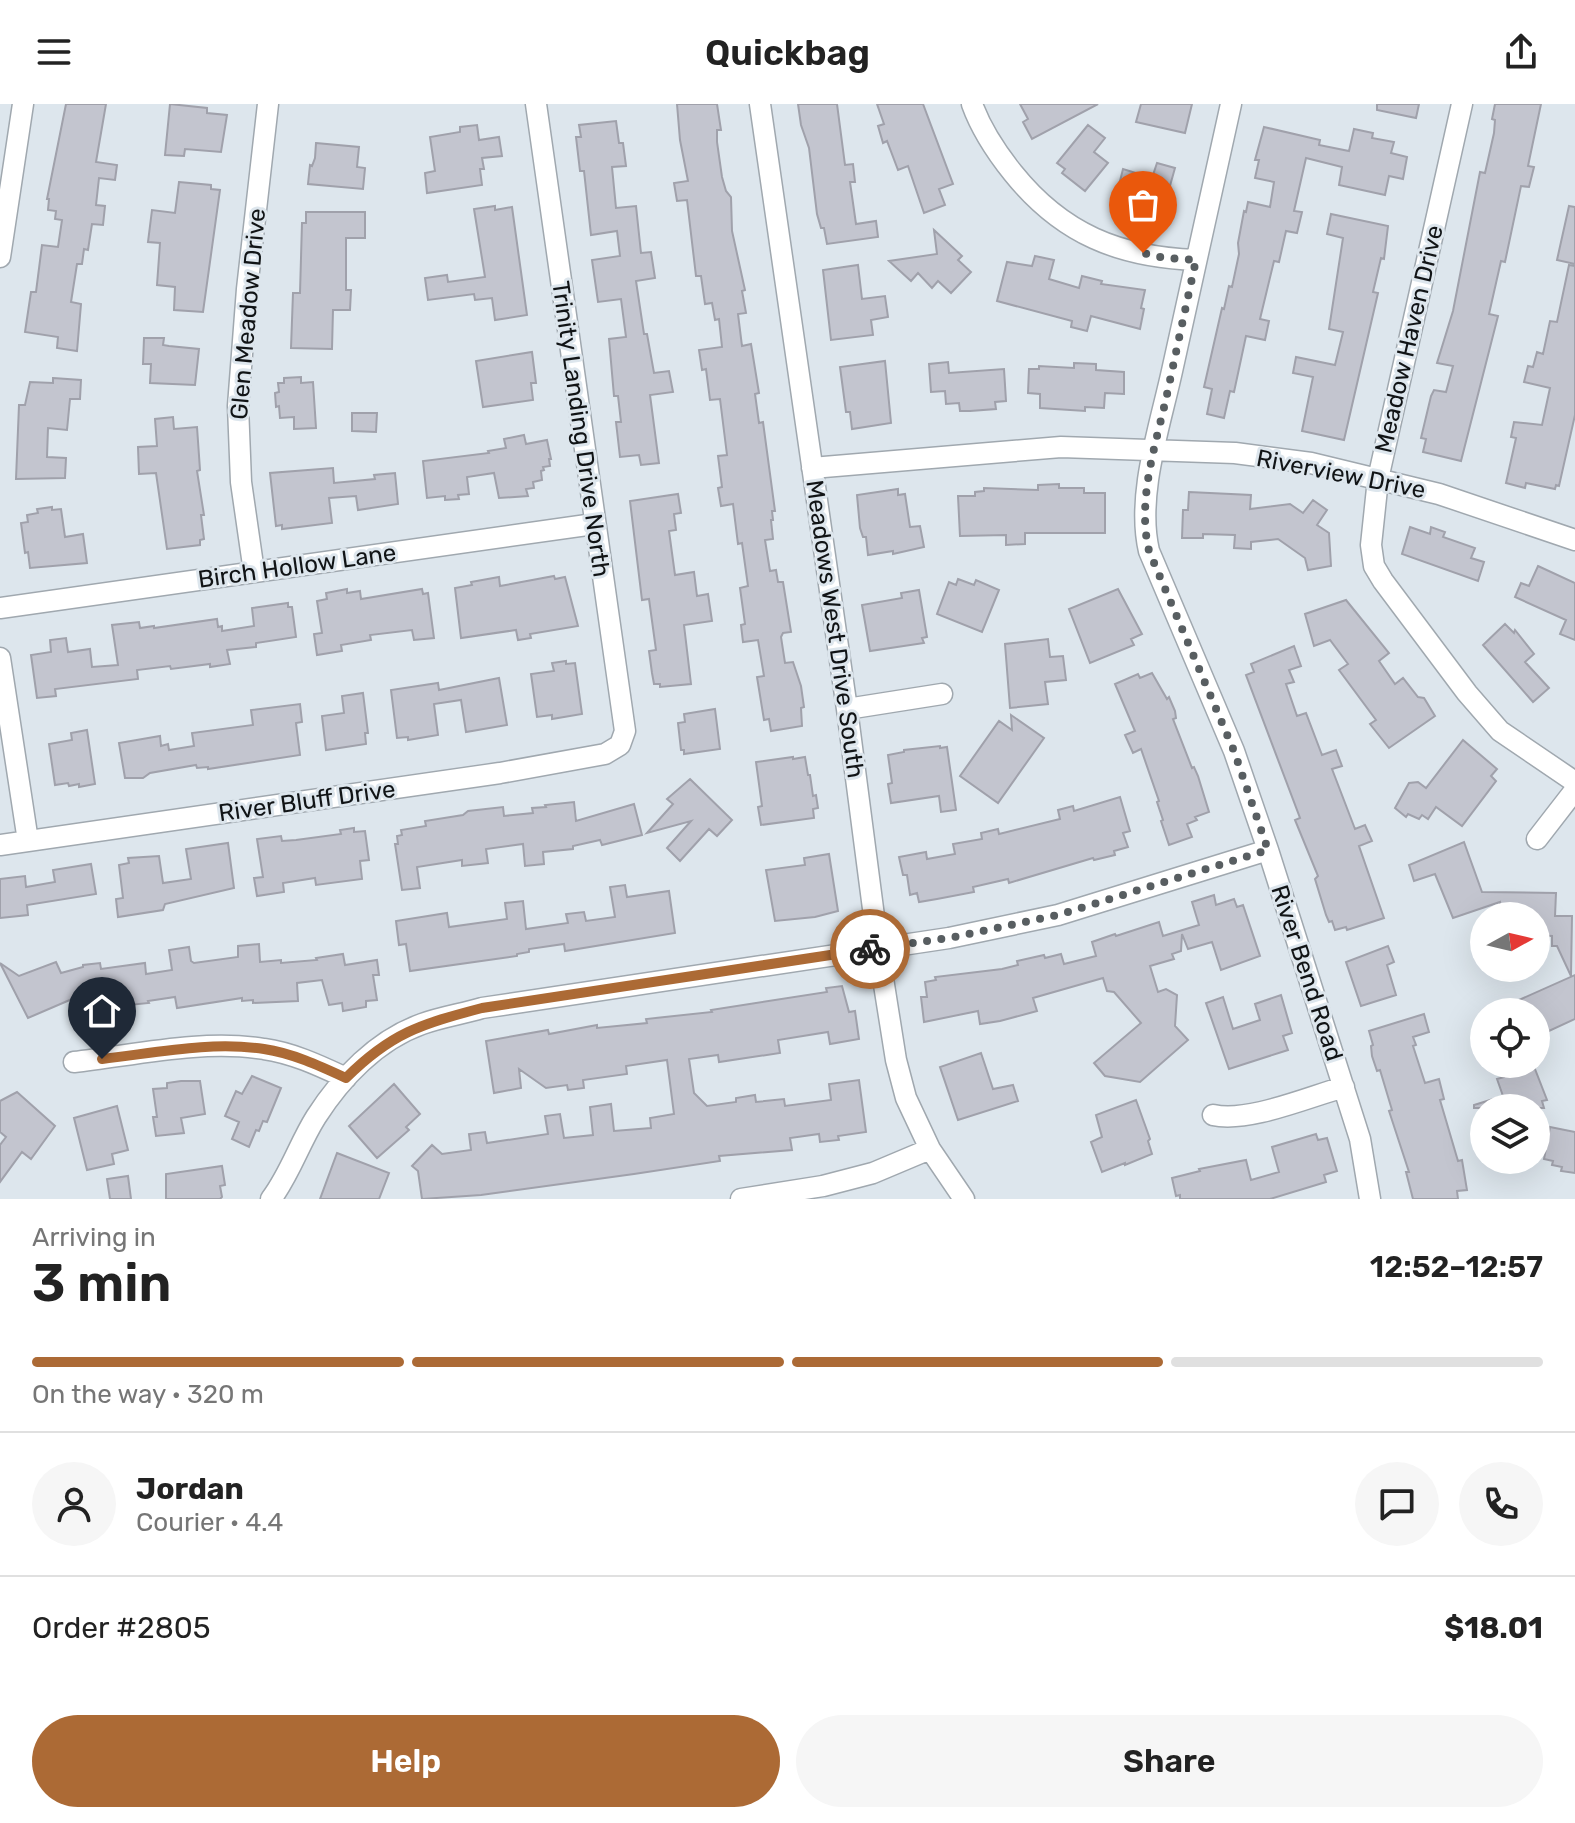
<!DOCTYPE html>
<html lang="en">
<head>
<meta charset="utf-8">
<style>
	body { margin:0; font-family:Rubik,sans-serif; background:#f6f6f6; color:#222; height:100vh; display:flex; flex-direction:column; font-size:30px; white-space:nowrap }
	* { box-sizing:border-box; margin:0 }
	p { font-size:26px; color:#767676 }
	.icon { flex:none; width:44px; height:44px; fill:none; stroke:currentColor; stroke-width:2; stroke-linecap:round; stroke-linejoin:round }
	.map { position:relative; height:1095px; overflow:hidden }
	.panel { display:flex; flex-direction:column; background:#fff; flex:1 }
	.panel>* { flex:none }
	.needle { width:52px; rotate:82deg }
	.buttons { position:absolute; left:1470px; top:798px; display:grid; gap:16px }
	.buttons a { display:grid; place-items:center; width:80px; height:80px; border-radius:50%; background:#fff; box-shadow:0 8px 32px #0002; font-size:40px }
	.pin { position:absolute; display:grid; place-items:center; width:68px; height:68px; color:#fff; margin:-82px -34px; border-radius:50% 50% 50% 0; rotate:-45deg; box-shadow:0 0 8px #0007 }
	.pin .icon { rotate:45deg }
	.courier { position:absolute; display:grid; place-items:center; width:80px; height:80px; margin:-40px; border:6px solid #ac6a35; border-radius:50%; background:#fff; color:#222; box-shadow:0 2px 10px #0007 }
	.summary em { font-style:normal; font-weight:600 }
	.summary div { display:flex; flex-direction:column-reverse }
	.summary { display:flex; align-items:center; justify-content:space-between; height:136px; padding:0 32px }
	h1 { font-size:52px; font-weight:600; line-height:60px }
	.bar { display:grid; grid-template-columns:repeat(4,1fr); gap:12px 8px; align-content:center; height:96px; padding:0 32px }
	.bar i { height:10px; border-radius:6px; background:#e0e0e0 }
	.bar .active { background:#ac6a35 }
	.bar p { grid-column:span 4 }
	.line { display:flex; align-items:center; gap:20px; padding:0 32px; border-top:2px solid #e0e0e0 }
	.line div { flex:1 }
	.round { display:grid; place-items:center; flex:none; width:84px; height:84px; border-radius:42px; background:#f6f6f6 }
	.primary-button { display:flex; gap:16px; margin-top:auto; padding:16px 32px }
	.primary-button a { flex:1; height:92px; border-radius:48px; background:#ac6a35; color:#fff; font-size:32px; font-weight:600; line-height:92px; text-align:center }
	.primary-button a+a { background:#f6f6f6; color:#222 }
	header { display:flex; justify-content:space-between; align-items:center; height:104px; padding:0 32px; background:#fff; font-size:36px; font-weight:600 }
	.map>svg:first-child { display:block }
</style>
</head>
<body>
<header><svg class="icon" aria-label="menu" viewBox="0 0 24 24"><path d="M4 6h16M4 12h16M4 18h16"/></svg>Quickbag<svg class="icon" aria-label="share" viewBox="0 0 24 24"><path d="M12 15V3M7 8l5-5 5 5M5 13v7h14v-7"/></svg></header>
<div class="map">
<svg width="1575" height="1095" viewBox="0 0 1575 1095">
	<rect width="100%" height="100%" fill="#dde6ed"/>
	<!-- building -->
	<path fill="#c3c5cf" stroke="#a0a1ab" stroke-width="2" d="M66 0H106L96 58 117 61 115 76 99 74 96 101 105 102 103 121 92 120 88 146 84 145 82 160H77L71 198 81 200 77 247 57 244 58 233 25 228 31 188H36L42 141 58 143 62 116 55 115 56 107 48 106 49 95H47Z
		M170 0 207 4V9L227 11 221 48 185 45 184 52 165 51Z
		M677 0H717L721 26H717V38L722 73 726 87 731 93 732 127 745 186 742 187 746 209 738 210 742 242 751 240 759 289 755 290 759 319 763 318 775 407H772L773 416H771L773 435 765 436 770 467 776 466 778 478H783L791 528 783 529 781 533 785 559 793 558 801 582 804 603 801 604 802 622 771 627 769 615 764 616 757 573 764 572 758 536 743 538 741 521 745 520 740 484 748 482 742 439 738 440 733 400 721 402 718 384 722 383 718 352 727 351 720 295 710 296 706 265 702 266 699 246 722 243 719 215 715 216 712 199 705 200 701 172H696L687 96 677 97 674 79 688 77 680 36Z
		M798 0H837L845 61 853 60 855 78H850L856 120 876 117 878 133 827 140 824 124H821L817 110 809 44 801 21Z
		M877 0H923L953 80 939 85 945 101 924 109 908 62 898 66 887 37 883 39 878 22 884 20Z
		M1020 0H1098L1032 35 1023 18 1028 15Z
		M1141 0H1192L1185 29 1136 18Z
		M1377 0H1419L1416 14 1377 6Z
		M1495 0H1541L1528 62 1534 63 1529 83 1521 82 1505 158 1501 157 1489 210 1498 212 1461 357 1423 348 1426 335 1421 334 1431 292 1434 286 1446 288 1453 262 1437 259 1453 207 1480 68 1485 69 1494 29 1495 16 1492 15Z
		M616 17 619 39H623L626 62 612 63 616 104 636 102 641 149 651 148 655 174 636 177 644 230H647L654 269 669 267 673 288 650 291 659 359 641 361 639 351 620 353 616 318H621L618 292H614L609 235 626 233 621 195 598 198 592 156 620 152 617 127 591 131 584 67H580L576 33H581L579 21Z
		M477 21 479 36 499 33 502 52 482 54 484 65H480L482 81 427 89 425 69 435 67 430 33 460 28V23Z
		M1088 21 1105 34 1094 48 1108 59 1085 87 1062 69 1065 65 1057 59Z
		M1264 23 1320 36 1319 41 1349 47 1354 25 1373 29 1372 34 1394 38 1391 49 1407 53 1403 75 1389 72 1385 91 1339 81 1342 63 1306 54 1294 107 1302 108 1297 129 1286 127 1279 158 1274 157 1260 215 1269 217 1265 236 1246 232 1234 288 1230 287 1224 314 1207 310 1212 285 1204 283 1222 204 1224 205 1229 182 1232 183 1239 150 1238 139 1244 107 1246 108 1248 98 1270 103 1274 78 1255 74 1259 56H1255Z
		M316 39 359 43 357 63 365 64 363 85 308 80 310 61 312 62 315 54Z
		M1157 59 1175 64 1164 103 1147 98 1144 107 1127 102 1129 93 1117 89 1123 65 1152 74Z
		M179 78 211 81V85L220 86 203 208 174 206 175 183 157 181 160 139 148 138 152 106 175 109Z
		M495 102V106L512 103 527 211 495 216 492 194 475 196 474 190 428 196 425 174 447 171 448 178 485 173 474 105Z
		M1569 102 1575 103V160L1557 156Z
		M306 108H365V134H346V186H351L350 206H333L332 245 291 244 293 189H300L302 119H306Z
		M1331 110 1388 122 1384 155 1381 154 1373 188 1378 189 1344 336 1302 327 1313 273 1293 269 1296 253 1335 261 1343 228 1329 225 1343 134 1327 130Z
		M934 126 962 152 958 156 971 168 951 189 938 177 932 184 918 169 911 177 889 157 937 150Z
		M1035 152 1054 156 1049 175 1079 184 1082 172 1102 177 1101 180 1145 186 1141 204 1144 205 1140 225 1091 212 1087 227 1071 223 1072 217 997 197 1007 158 1032 162Z
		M858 161 862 195 885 192 888 213 871 216 873 231 831 236 823 166Z
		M1569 161 1575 162V311L1559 382 1556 381 1555 385 1526 379 1525 384 1506 379 1516 334 1511 333 1514 318 1542 321 1550 284 1524 278 1528 262 1533 263 1537 248 1543 250 1550 217 1557 218Z
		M144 234H164L163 241 169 242 199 245 195 281 150 279 151 260H143Z
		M532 248 536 279H531L533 296 483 303 476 257Z
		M885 257 891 319 852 325 850 308H846L840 263Z
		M948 258 949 269 1004 265 1006 297 995 298 996 305 970 307H960L959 299 946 300 945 287 931 288 929 260Z
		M1074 259 1096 260V266L1124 268V290L1105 289 1104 304 1085 303V307L1040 304V290L1028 289 1029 265H1039V262L1074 264Z
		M301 273V279L313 278 316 324 294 325V313L280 314 279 302 276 303 275 289 279 288 278 279H284V274Z
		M53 274 81 276 80 295H70L67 326 48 324 47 353 66 354 65 374 16 375 19 301H25L30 278 53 279Z
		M352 309H377L376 328 352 327Z
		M173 313 174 325 197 323 200 366 197 367 204 411H201L204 435 200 436V441L167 445 156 369 139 370 138 343 157 342 155 315Z
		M524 331 526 340 547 336 551 355H549L550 362 543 363 544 366 541 367 542 376 533 378 534 384 526 385 528 392 499 394 494 369 467 373 469 390 458 391 459 395 445 396V392L427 394 423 357 489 349 488 347 506 344 504 335Z
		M333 364 334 379 375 375 374 371 395 369 398 400 358 406 356 392 329 394 332 419 282 425V421L276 422 270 369Z
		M1059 380V384H1084V389H1105V429H1025V440L1006 441V431L960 432 958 392H975V388L984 387V384L1038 386V381Z
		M898 385V391L905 390 910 423 920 422 924 443 893 450V447L868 451 866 433H863L860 424 857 391Z
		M1189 388 1251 391 1250 405 1290 400 1303 409 1313 396 1327 406 1317 421 1329 429 1331 462 1308 466 1305 454 1278 435 1251 438V445L1234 444 1235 431 1203 430V434H1182L1183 406H1188Z
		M678 390 681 409 674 410 676 426 669 427 675 471 694 468 697 492 708 490 712 517 684 521 691 580 660 583V580H654L652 569 649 547 656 546 649 495 642 496 630 397Z
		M52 403V406L61 405 65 433 83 430 87 459 30 464 28 448 25 449 21 419 28 418 27 411 38 409 37 405Z
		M1410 423 1430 430 1431 423 1445 428 1443 433 1475 444 1471 454 1484 458 1478 477 1402 450Z
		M1538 462 1575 479V536L1560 530 1566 516 1515 493 1521 479 1529 482Z
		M554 472 555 475 565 473 578 522 530 530 531 534 518 536 516 526 461 534 455 484 472 481 471 478 499 473 500 482Z
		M958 475 974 481 976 476 999 486 982 528 937 510 949 478 956 481Z
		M347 485V489L360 487 361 495 422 485 423 490 428 489 434 534 414 536 412 526 370 531 371 536 341 541 342 547 317 551 314 530 322 529 317 497 327 495 326 489Z
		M1118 485 1142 530 1131 535 1134 541 1090 559 1069 505Z
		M919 486 927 533 922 534 924 539 870 547 862 501 902 494 901 489Z
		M1346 496 1389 549 1379 557 1395 580 1403 574 1418 593 1424 594 1435 612 1389 644 1370 620 1376 616 1339 566 1348 560 1330 536 1314 542 1305 510Z
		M288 499V503H292L296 533 256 539V543L227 546 230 560 210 563V560L171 565 170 562 137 566 138 575 55 585 56 592 37 594 31 551 51 548 50 536 66 534 68 548 90 545 92 563 118 561 112 521 139 518 140 524 154 522V524L217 515 218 523 222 522V527L254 522 252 504Z
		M1505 520 1514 529 1515 526 1534 550 1525 558 1549 584 1533 598 1483 541Z
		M1048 535 1050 553 1063 552 1066 576 1045 578 1048 600 1010 604 1005 540Z
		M1294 542 1301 562 1289 566 1294 578 1286 580 1297 612 1306 609 1322 651 1336 646 1342 662 1332 665 1355 725 1365 721 1372 737 1359 742 1384 814 1347 826 1346 823 1335 826 1332 817 1329 818 1326 811 1315 775 1318 772 1295 716 1300 714 1246 571 1254 568 1251 560Z
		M566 557V560L575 559 582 610 552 615V611L537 613 531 570 554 567 552 559Z
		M1152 569 1167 595 1169 593 1175 607 1176 614 1173 615 1192 664 1194 663 1198 672 1209 708 1195 713 1197 716 1187 720 1192 733 1169 741 1161 717 1163 716 1157 698 1159 697 1141 645 1133 649 1125 631 1135 627 1115 580 1138 570 1140 574Z
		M499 574 507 621 466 628 461 596 434 600 438 631 408 636V633L397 634 391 586 438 579 439 586Z
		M363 589 368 629H365L366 640 326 646 322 612 344 609 342 592Z
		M300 600 302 618 296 619 300 651 208 665V663L197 664 196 661 150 669 143 674H125L119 639 160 632 161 642 168 640 169 646 194 642 192 629 253 621 251 606Z
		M715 605 720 645 684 650V646H681L678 619 685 618 684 610Z
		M1011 611 1044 634 998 699 960 672 999 617 1012 626Z
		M87 626 95 680 79 683V680L69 682 68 679 55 681 49 640 72 636 71 629Z
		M1463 636 1497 665 1491 672 1496 677 1462 722 1436 703 1428 715 1422 711 1419 715 1408 710 1406 713 1395 704 1409 679 1418 678 1426 684Z
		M940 642V644L947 643 956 706 941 708 939 692 891 699 888 680 892 679 888 651 904 648V646Z
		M793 653V655L805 653 808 671H810L813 692 816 691 818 704 813 705 814 714 761 721 758 703 762 702 756 658Z
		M690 675 732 716 717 732 709 725 680 757 667 744 691 717 647 729 673 700 667 695Z
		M1120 693 1130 727 1123 729 1128 743 1114 747 1115 751 1094 756 1093 754 1009 779 1008 775 973 783 974 788 937 795 919 798 917 789 910 791 907 771H903L899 753 926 748 927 755 955 750 953 740 982 735 981 729 998 725 999 730 1060 715 1058 706 1073 702 1074 707Z
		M574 698 576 717 634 700 642 731 602 741 600 736 573 742V745L543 748 544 760 525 762 523 740 486 745 488 759 462 762V756L417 763 420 784 402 786 395 740H398L397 732 402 731 401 726 426 722 425 717 463 711 468 707 503 703 504 712 533 709 532 704 546 703 545 701Z
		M354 724V728L365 727 369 756 360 757 362 775 316 781 315 774 283 779 284 788 257 792 254 774 263 773 257 735 281 732 282 737 296 736 341 730 340 726Z
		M1464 738 1482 788 1556 789 1555 812H1572L1571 872 1557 842H1552V832L1536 831V812H1500V798L1453 814 1435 770 1414 777 1409 761Z
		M228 739 234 784 165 800 163 806 118 813 116 795 123 794 119 761 129 759 128 754 159 752 163 779 191 775 186 745Z
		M829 750 838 807 815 813 775 817 766 766 805 761 804 754Z
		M91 760 96 790 27 801 28 811 0 814V775L25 772 26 783 55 778 53 766Z
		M625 781 627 793 669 787 675 829 565 847 564 840 529 845V848L517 850V852L410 867 406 840 399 841 396 817 447 809 449 823 507 815 505 799 523 797 526 825 568 819 566 810 584 808 586 817 615 813 610 783Z
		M1214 791 1216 801 1234 795 1237 803 1243 801 1260 852 1221 866 1212 838 1188 845 1182 830 1181 847 1172 850 1174 855 1150 862 1158 888 1166 885 1177 891 1175 922 1188 936 1140 978 1105 972 1094 959 1141 919 1114 888 1107 887 1103 874 1033 894 1037 907 1000 917 980 920 978 907 924 918 921 893H927L925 878 936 876 935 873 1002 865 1018 861 1017 857 1044 851 1045 854 1061 850 1064 860 1096 852 1092 838 1115 830 1116 832 1159 818 1163 832 1199 821 1192 798Z
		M259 840 260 858 281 856V859L317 856 316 854 343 850 345 861 377 856 379 871H373L377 896 366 897V903L343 907 342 899 329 901 322 876 297 879 298 897 253 899V896L242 897V894L177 904 175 893 148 897 149 899 89 905 86 889 28 914 0 859 19 872 56 858 61 869 83 863V861L100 859 101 865 145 859 146 870 172 866 169 846 189 843 191 857 194 859 238 853V842Z
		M1388 842 1394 858 1387 861 1396 891 1361 902 1346 858Z
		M1575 871V915L1549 927 1547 924 1536 929V908H1492Z
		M842 882 849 908 855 907 859 935 830 940 828 928 778 936 780 949 719 958 718 951 689 955 694 989 707 1002 736 998V994L755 991 756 998 784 995 785 1002 831 996 829 980 859 976 866 1028 838 1032 839 1036 820 1038 819 1030 790 1034 792 1046 719 1052 720 1057 634 1070 481 1091 422 1095 418 1067 412 1062 432 1041 442 1050 471 1046 469 1030 485 1028 487 1039 548 1030 545 1012 560 1010 564 1034 593 1031 590 1003 611 1000 614 1027 651 1024 650 1014 674 1010 667 956 626 962 627 970 583 976 584 984 568 986 567 981 546 984 519 965 521 984 494 989 486 937 548 926 549 930 597 921V924L647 919 646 915 712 908 711 906 827 888 826 884Z
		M1281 891 1292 929 1283 932 1288 946 1229 965 1206 899 1223 893 1233 925 1260 916 1255 900Z
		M1424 910 1429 928 1413 933 1416 941 1413 942 1425 979 1439 975 1444 995 1440 996 1458 1057 1462 1056 1467 1086 1457 1087 1458 1095H1413L1406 1068H1409L1389 1007 1392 1006 1380 966 1377 967 1372 952 1371 942 1373 941 1369 927Z
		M981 949 993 985 1013 981 1018 997 958 1016 940 963Z
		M1501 960H1533L1547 996 1542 997 1544 1004H1474V1001L1503 992 1497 975 1504 973Z
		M252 972 281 984 267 1018 263 1017 259 1027 256 1026 249 1043 232 1035 239 1018 225 1012 236 987 242 990Z
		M181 977H200L205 1010 181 1014 184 1029 156 1032 153 1013H157L153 985 167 984V979Z
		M394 980 420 1010 406 1023 409 1026 377 1054 349 1022Z
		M17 988 55 1022 31 1055 22 1048 0 1078V1041L6 1033 0 1028V997Z
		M1136 996 1150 1035 1148 1037 1152 1050 1125 1061V1059L1102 1068 1091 1038 1102 1033 1096 1011Z
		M117 1002 128 1046 112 1050 114 1060 87 1066 74 1014Z
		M1550 1023 1575 1028V1069L1561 1067 1562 1063 1552 1061 1553 1057 1544 1055Z
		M1316 1030 1318 1036 1327 1034 1337 1067 1324 1071 1326 1078 1270 1095H1180V1091L1176 1092 1172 1074 1200 1067 1199 1065 1246 1056 1251 1076 1279 1068 1272 1043Z
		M337 1049 389 1069 379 1095H320Z
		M222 1062 225 1081 220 1082 222 1093 220 1095H166V1070Z
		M128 1072 131 1095H110L107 1075Z"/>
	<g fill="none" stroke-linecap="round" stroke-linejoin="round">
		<!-- minor casing -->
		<g stroke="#a0a8af" stroke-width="23">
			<path id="minor" d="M760 0 847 605 878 843 896 956 906 994 930 1045 964 1095
				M972 0C981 25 997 49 1013 69 1062 130 1119 153 1196 156
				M1231 0C1211 89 1191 178 1172 267 1160 322 1136 392 1149 447L1234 647 1268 746 1360 1035 1370 1095
				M1462 0 1378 375 1371 441 1374 462 1383 477 1467 589 1500 627 1575 678
				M0 153 23 0
				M812 364 1061 343 1235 349 1311 359 1439 390 1575 436
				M254 468 241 378 238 302 247 185 268 0
				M0 504 594 420
				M0 554 28 737
				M847 605 942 590
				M1537 735 1575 686
				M0 741 500 669 605 650 620 641 625 627 536 0
				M74 958C135 951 203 935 264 945 293 949 320 962 346 974
				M1213 1011C1248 1019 1308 993 1344 983
				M271 1095C290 1070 299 1040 316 1013 341 974 377 936 422 920 441 913 462 910 482 904L949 834 1058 811 1268 746
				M741 1095 823 1082 873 1069 930 1045"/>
		</g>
		<!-- minor -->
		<use href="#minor" stroke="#fff" stroke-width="20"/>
	</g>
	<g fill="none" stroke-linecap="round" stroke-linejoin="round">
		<!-- done -->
		<path stroke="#585e61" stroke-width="8" stroke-dasharray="0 14.4" d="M870 845 949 834 1058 811 1268 746 1234 647 1149 447C1137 397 1155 343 1166 295 1176 248 1186 202 1196 156L1165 154 1143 149"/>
		<!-- route -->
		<path stroke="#ac6a35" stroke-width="10" d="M102 955C155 949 210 937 264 945 292 949 320 962 346 974 391 929 421 920 482 904L870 845"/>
	</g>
	<g text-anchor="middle" stroke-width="6" stroke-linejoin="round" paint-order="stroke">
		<!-- street labels -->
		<g font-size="24" fill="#111416" stroke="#dde6ed">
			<text transform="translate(248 210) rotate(-85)" y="8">Glen Meadow Drive</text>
			<text transform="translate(1409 235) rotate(-77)" y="8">Meadow Haven Drive</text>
			<text transform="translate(581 325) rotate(82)" y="8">Trinity Landing Drive North</text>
			<text transform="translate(1341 370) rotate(11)" y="8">Riverview Drive</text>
			<text transform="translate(297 462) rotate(-8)" y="8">Birch Hollow Lane</text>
			<text transform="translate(835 525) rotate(82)" y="8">Meadows West Drive South</text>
			<text transform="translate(307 697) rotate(-8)" y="8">River Bluff Drive</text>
			<text transform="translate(1307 869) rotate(72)" y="8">River Bend Road</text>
		</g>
	</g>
</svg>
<div class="buttons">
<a><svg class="needle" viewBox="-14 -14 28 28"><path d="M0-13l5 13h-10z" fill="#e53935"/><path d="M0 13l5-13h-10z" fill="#767676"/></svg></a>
<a><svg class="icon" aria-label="locate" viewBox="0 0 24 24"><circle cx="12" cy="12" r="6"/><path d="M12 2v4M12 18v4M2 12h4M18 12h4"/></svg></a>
<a><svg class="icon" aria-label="layers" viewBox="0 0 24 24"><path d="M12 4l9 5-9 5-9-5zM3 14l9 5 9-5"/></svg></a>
</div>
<div class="pin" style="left:1143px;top:149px;background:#ea580c"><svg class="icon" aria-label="bag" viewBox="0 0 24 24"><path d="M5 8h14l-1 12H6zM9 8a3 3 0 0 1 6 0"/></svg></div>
<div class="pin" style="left:102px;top:955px;background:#1f2937"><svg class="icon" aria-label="home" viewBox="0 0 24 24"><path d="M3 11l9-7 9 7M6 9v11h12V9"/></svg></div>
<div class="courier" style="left:870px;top:845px"><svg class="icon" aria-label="bike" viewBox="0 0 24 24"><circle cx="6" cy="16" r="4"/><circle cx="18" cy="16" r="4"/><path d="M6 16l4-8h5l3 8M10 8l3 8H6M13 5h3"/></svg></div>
</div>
<section class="panel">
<div class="summary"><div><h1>3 min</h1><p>Arriving in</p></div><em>12:52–12:57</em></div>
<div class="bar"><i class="active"></i><i class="active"></i><i class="active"></i><i></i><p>On the way · 320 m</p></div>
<div class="line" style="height:144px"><a class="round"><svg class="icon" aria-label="person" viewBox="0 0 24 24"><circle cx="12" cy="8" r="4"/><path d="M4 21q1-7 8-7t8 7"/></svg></a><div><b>Jordan</b><p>Courier · 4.4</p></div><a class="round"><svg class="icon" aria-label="chat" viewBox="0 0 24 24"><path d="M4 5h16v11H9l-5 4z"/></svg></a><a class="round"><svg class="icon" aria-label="phone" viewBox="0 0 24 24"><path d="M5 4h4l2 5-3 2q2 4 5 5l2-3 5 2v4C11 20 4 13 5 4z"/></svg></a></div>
<div class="line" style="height:104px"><div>Order #2805</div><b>$18.01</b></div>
<div class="primary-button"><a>Help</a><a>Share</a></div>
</section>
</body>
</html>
